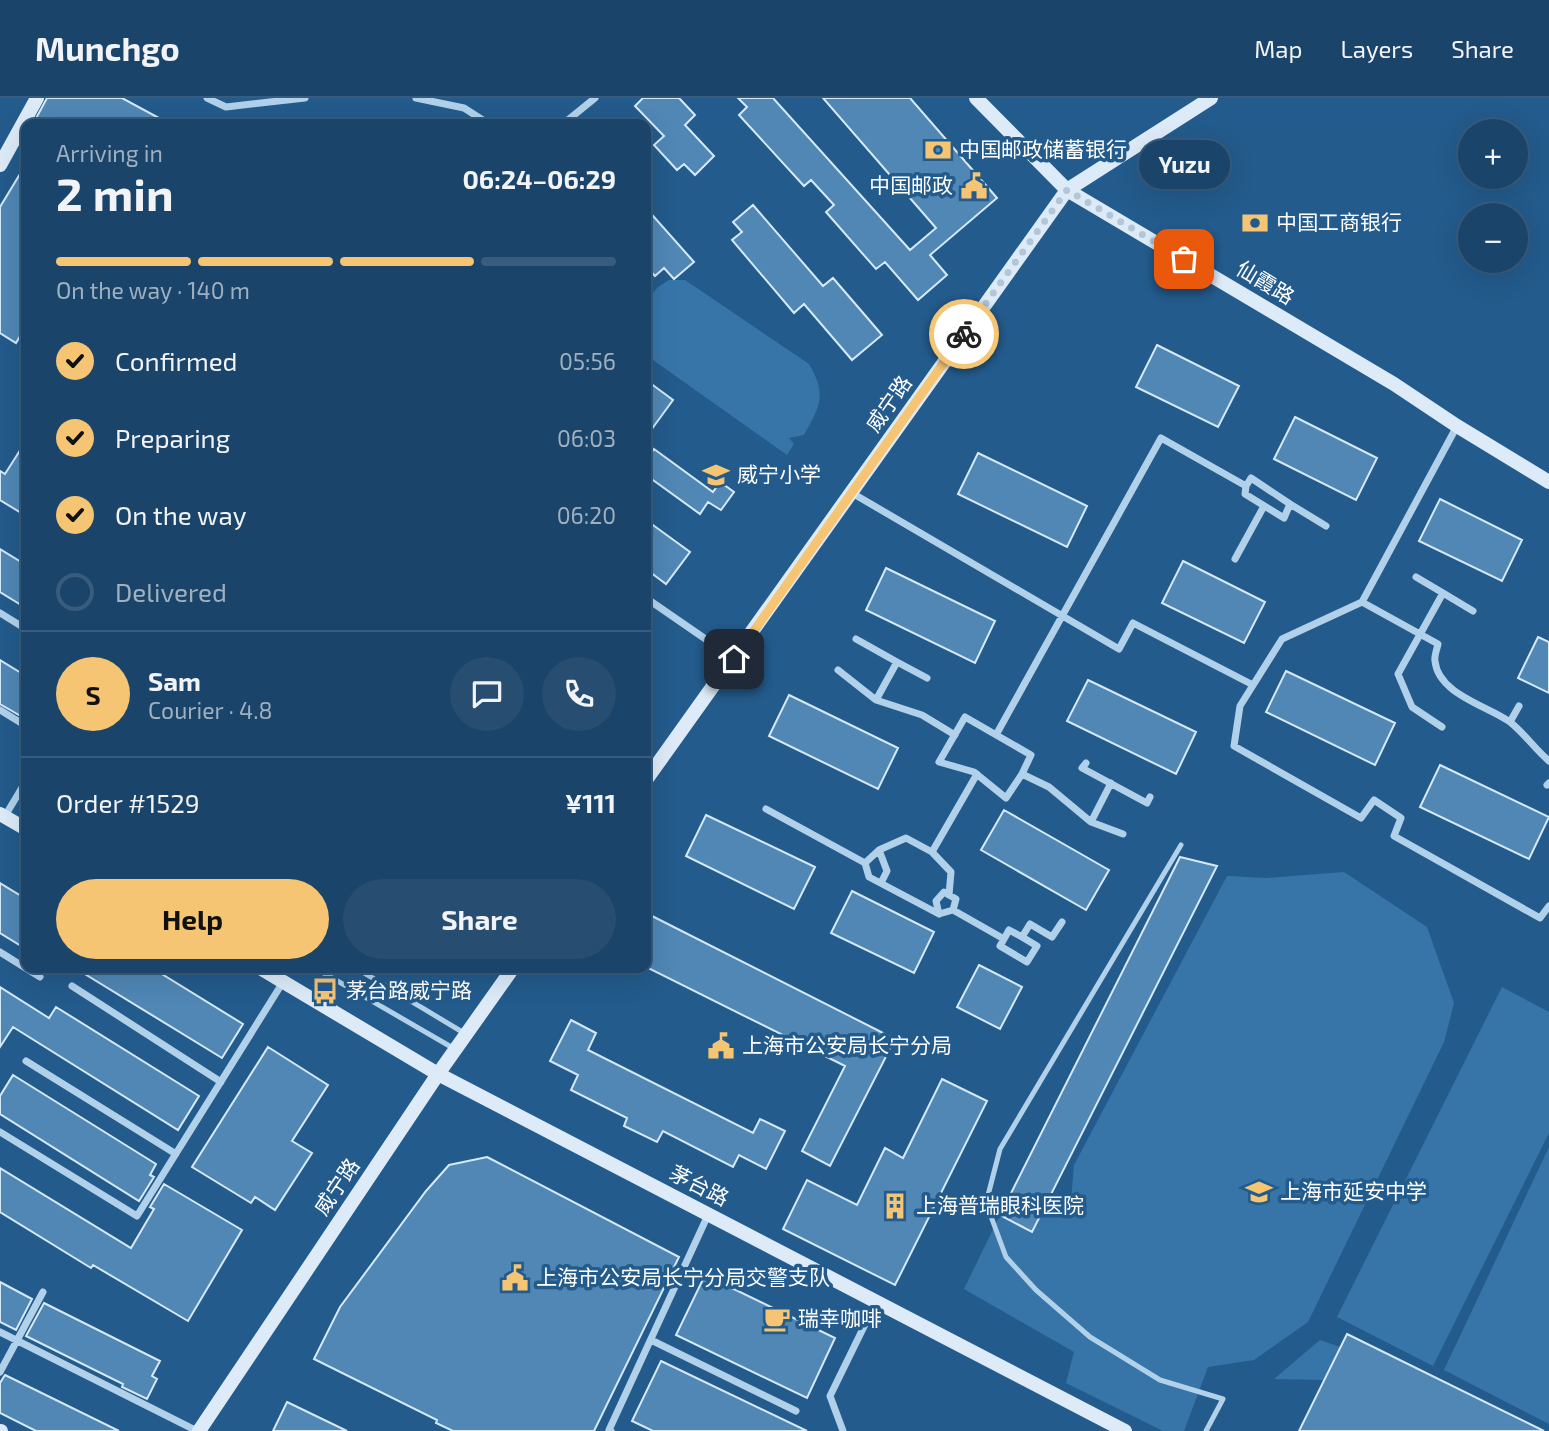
<!DOCTYPE html>
<html lang="en">
<head>
<meta charset="utf-8">
<style>
	body { margin:0; font-family:"Exo 2","Noto Sans SC",sans-serif; background:#274e71; color:#f1f3f6; height:100vh; display:flex; flex-direction:column; font-size:26px; white-space:nowrap }
	* { box-sizing:border-box; margin:0 }
	p { font-size:23px; color:#9fb0c0 }
	.icon { flex:none; width:38px; height:38px; fill:none; stroke:currentColor; stroke-width:2; stroke-linecap:round; stroke-linejoin:round }
	.map { position:relative; flex:1; overflow:hidden }
	.sheet { position:absolute; left:21px; top:21px; width:630px; height:854px; display:flex; flex-direction:column; background:#1a4469; border-radius:14px; box-shadow:0 7px 28px #0002,0 0 0 2px #385c7d }
	.sheet>* { flex:none }
	.tools { position:absolute; left:1458px; top:21px; display:grid; gap:14px }
	.tools a { display:grid; place-items:center; width:70px; height:70px; border-radius:50%; background:#1a4469; box-shadow:0 7px 28px #0002,0 0 0 2px #385c7d; font-size:35px }
	.pin { position:absolute; display:grid; place-items:center; width:60px; height:60px; color:#fff; margin:-30px; border-radius:14px; box-shadow:0 4px 10px #0006 }
	.courier { position:absolute; display:grid; place-items:center; width:70px; height:70px; margin:-35px; border:5px solid #f6c574; border-radius:50%; background:#fff; color:#222; box-shadow:0 2px 9px #0007 }
	.bubble { position:absolute; height:49px; border-radius:24px; background:#1a4469; box-shadow:0 7px 28px #0002,0 0 0 2px #385c7d; font-size:23px; font-weight:700; line-height:49px; text-align:center }
	.summary em { font-style:normal; font-weight:700 }
	.summary div { display:flex; flex-direction:column-reverse }
	.summary { display:flex; align-items:center; justify-content:space-between; height:119px; padding:0 35px }
	h1 { font-size:46px; font-weight:700; line-height:52px }
	.bar { display:grid; grid-template-columns:repeat(4,1fr); gap:10px 7px; align-content:center; height:84px; padding:0 35px }
	.bar i { height:9px; border-radius:5px; background:#385c7d }
	.bar .active { background:#f6c574 }
	.bar p { grid-column:span 4 }
	.line { display:flex; align-items:center; gap:18px; padding:0 35px; border-top:2px solid #385c7d }
	.line div { flex:1 }
	.round { display:grid; place-items:center; flex:none; width:74px; height:74px; border-radius:37px; background:#274e71 }
	ol { padding:0 35px; list-style:none }
	li { display:flex; align-items:center; gap:21px; height:77px }
	li p { margin-inline-start:auto }
	li .icon { padding:7px; border-radius:50%; background:#f6c574; color:#111; stroke-width:4 }
	li:last-child { color:#9fb0c0 }
	li i { width:38px; height:38px; border:4px solid #385c7d; border-radius:50% }
	.primary-button { display:flex; gap:14px; margin-top:auto; padding:14px 35px }
	.primary-button a { flex:1; height:80px; border-radius:42px; background:#f6c574; color:#111; font-size:28px; font-weight:700; line-height:80px; text-align:center }
	.primary-button a+a { background:#274e71; color:#f1f3f6 }
	header { display:flex; align-items:center; gap:42px; box-sizing:border-box; height:98px; padding:0 35px; background:#1a4469; border-bottom:2px solid #385c7d }
	header strong { font-size:33px }
	nav { display:flex; gap:38px; margin-inline-start:auto; font-size:24px }
	.map>svg:first-child { display:block }
</style>
</head>
<body>
<header>
<strong>Munchgo</strong>
<nav><a>Map</a><a>Layers</a><a>Share</a></nav>
</header>
<div class="map">
<svg width="1549" height="1333" viewBox="0 0 1549 1333">
	<rect width="100%" height="100%" fill="#235b8c"/>
	<!-- green -->
	<path fill="#3775a9" d="M669 182H685L809 266C827 296 820 309 804 337L789 340 794 346 787 357 646 257V203L658 189Z
		M1344 774 1427 829 1454 905 1444 944 1308 1224 1254 1262 1208 1269 1184 1333H1163L1066 1285 1074 1254 964 1191 1000 1117 1047 1105 1070 1115 1074 1067 1227 778 1266 780Z
		M1502 889 1549 914V1035L1433 1268 1337 1219Z
		M1549 1049V1326L1444 1272Z
		M1320 1242 1340 1249 1324 1282 1274 1281Z"/>
	<!-- building -->
	<path fill="#5087b5" stroke="#d6e9f8" stroke-width="2" d="M47 0H122L170 26H33Z
		M643 0H679L695 17 685 27 714 58 695 77 684 66 677 72 654 47 664 38 635 8Z
		M738 0H773L910 152 936 130 823 0H910L997 100 930 157 947 177 918 202 885 164 876 171 826 114 834 107 811 82 804 88 739 17 747 9Z
		M26 66V228L16 245 0 235V109Z
		M753 107 823 188 833 180 882 237 852 262 804 206 794 215 732 142 742 134 733 124Z
		M646 110 694 164 674 181 664 170 655 178 646 168Z
		M1157 247 1239 288 1218 329 1136 289Z
		M646 282 673 302 646 339Z
		M1295 319 1377 360 1356 402 1274 361Z
		M26 343V418L0 402V373L5 376Z
		M654 351 713 394 720 384 734 394 721 412 708 404 700 416 646 377V362Z
		M978 355 1087 408 1067 449 958 396Z
		M1440 401 1522 442 1502 483 1419 443Z
		M646 422 690 454 666 486 646 471Z
		M0 451 26 467V510L0 494Z
		M1183 463 1265 504 1244 545 1162 505Z
		M886 470 995 523 975 565 866 512Z
		M1538 539 1549 544V595L1518 580Z
		M0 562 26 578V621L0 606Z
		M1286 573 1395 625 1375 667 1266 614Z
		M1088 582 1196 634 1176 676 1067 623Z
		M789 597 898 650 878 691 769 638Z
		M1440 667 1549 719 1529 761 1420 709Z
		M1004 712 1109 772 1086 812 981 752Z
		M706 717 815 769 794 811 686 758Z
		M1180 759 1217 768 1032 1134 1000 1117Z
		M0 785 26 801V851L0 835Z
		M852 793 934 834 914 875 831 835Z
		M652 818 895 941 830 1068 802 1053 845 968 646 869V830Z
		M979 867 1022 889 1000 931 957 909Z
		M75 870H152L243 926 222 960Z
		M0 889 49 920 56 909 199 998 178 1032 13 929 0 949Z
		M571 922 596 935 588 952 753 1035 760 1021 785 1033 766 1071 739 1057 733 1069 663 1033 657 1044 624 1028 627 1020 571 992 578 977 550 963Z
		M268 949 328 987 292 1043 312 1055 275 1112 255 1099 251 1105 192 1069Z
		M13 977 156 1066 150 1077 154 1079 139 1103 0 1016V998Z
		M942 981 987 1003 895 1187 783 1131 807 1082 857 1107 885 1050 903 1060Z
		M487 1059 679 1159 594 1333H453L436 1325 437 1322 314 1261 340 1209 426 1093 449 1067Z
		M0 1070 131 1150 154 1111 150 1109 164 1086 242 1132 188 1223 93 1167 91 1170 0 1114Z
		M705 1177 835 1240 807 1300 676 1237Z
		M0 1184 32 1201 16 1232 0 1224Z
		M44 1205 160 1263 152 1278 157 1281 147 1301 122 1289 123 1286 26 1238Z
		M1347 1236 1544 1333H1299Z
		M661 1263 807 1333H653L632 1323Z
		M5 1277 119 1333H36L0 1315V1285Z
		M287 1304 347 1333H273Z"/>
	<g fill="none" stroke-linecap="round" stroke-linejoin="round">
		<!-- lane -->
		<path stroke="#b1d1eb" stroke-width="5" d="M1181 747 1000 1051 986 1105 1006 1159 1036 1192 1090 1239 1160 1282 1223 1301 1206 1333
			M315 870 453 950
			M356 870 464 935"/>
		<!-- street -->
		<path stroke="#b1d1eb" stroke-width="7" d="M207 0 226 9 305 0
			M416 0 464 10 489 26
			M563 26 595 0
			M1457 328 1362 504 1438 546C1437 551 1434 558 1435 563 1438 596 1488 608 1510 624 1524 635 1536 652 1549 663
			M852 395 1119 551 1133 525 1253 587
			M1290 406 1326 428
			M1235 461 1264 408
			M1416 479 1443 495
			M646 500 733 560
			M1362 504 1282 541 1240 608 1234 648 1361 720 1374 702 1401 720 1394 738 1540 820 1549 808
			M0 515 26 531
			M856 541 897 564
			M838 572 876 602 922 617 955 637
			M876 602 897 564 927 580
			M0 612 26 628
			M1510 624 1519 608
			M1442 629 1412 609 1398 576 1443 495 1473 513
			M996 637 1161 340 1246 388 1251 380 1290 406 1284 420 1245 396 1246 388
			M1086 665 1082 670 1147 705 1150 699
			M1022 676 1031 657 965 619 939 664 974 674 1006 700 1022 676 1049 689 1091 724 1123 736
			M1547 687 1549 685
			M766 711 865 765
			M5 718 26 683
			M1091 724 1111 685
			M879 752 887 773 881 785
			M932 754 977 676
			M953 812 939 816 936 803 944 794 956 801 953 812 1004 841
			M939 816 869 779 865 765 879 752 906 740 932 754 951 774 949 797
			M1022 839 1009 832 1000 848 1027 864 1037 848 1022 839 1030 826 1052 839 1062 824
			M0 854 40 879
			M72 888 221 984
			M26 963 176 1056
			M0 1034 137 1118 283 884
			M0 1234 197 1333
			M651 1242 796 1313
			M0 1274 43 1194
			M611 1333 609 1332 708 1117
			M843 1333 830 1298 876 1204"/>
		<!-- secondary -->
		<path stroke="#ddebf9" stroke-width="14" d="M976 0 1067 92 1394 286 1457 328 1549 384
			M0 67 37 0
			M646 682 1067 92 1211 0
			M0 716 26 731
			M260 870 438 976 1125 1333
			M0 1333H1
			M199 1333 438 976 513 870"/>
	</g>
	<g fill="none" stroke-linecap="round" stroke-linejoin="round">
		<!-- done -->
		<path stroke="#b2c6d7" stroke-width="7" stroke-dasharray="0 12.6" d="M964 236 1067 92 1184 161"/>
		<!-- route -->
		<path stroke="#f6c574" stroke-width="9" d="M734 561 964 236"/>
	</g>
	<!-- icons -->
	<defs>
		<g id="bank-bare" transform="scale(2.1)"><path d="M-6-4H6V4H-6ZM0-2.3a2.3 2.3 0 1 0 0 4.6a2.3 2.3 0 1 0 0-4.6Z" fill="#f6c574" stroke="#235b8c" stroke-width="2.5" paint-order="stroke"/></g>
		<g id="civic-bare" transform="scale(2.1)"><path d="M-.6-6.5H3V-4.5H.6V-3L4-1V1h2V6H-6V1h2V-1L-.6-3ZM-1.2 2.5V6h2.4V2.5Z" fill="#f6c574" stroke="#235b8c" stroke-width="2.5" paint-order="stroke"/></g>
		<g id="school-bare" transform="scale(2.1)"><path d="M0-5L7-2L0 1L-7-2ZM-4 1L0 2.5L4 1V4Q0 6-4 4Z" fill="#f6c574" stroke="#235b8c" stroke-width="2.5" paint-order="stroke"/></g>
		<g id="bus-bare" transform="scale(2.1)"><path d="M-5-6H5V4H4V6H2V4H-2V6H-4V4H-5ZM-3.5-4V0h7V-4ZM-3.5 1.2v1.5H-2V1.2ZM2 1.2v1.5H3.5V1.2Z" fill="#f6c574" stroke="#235b8c" stroke-width="2.5" paint-order="stroke"/></g>
		<g id="building-bare" transform="scale(2.1)"><path d="M-4-6H4V6H1V3H-1V6H-4ZM-2.5-4.3h1.7v1.8h-1.7ZM.8-4.3h1.7v1.8H.8ZM-2.5-1h1.7V.8h-1.7ZM.8-1h1.7V.8H.8Z" fill="#f6c574" stroke="#235b8c" stroke-width="2.5" paint-order="stroke"/></g>
		<g id="cafe-bare" transform="scale(2.1)"><path d="M-5.5-4.5H6V0H3Q3 3.5 0 3.5H-2.5Q-5.5 3.5-5.5 0ZM3-3.2v2h1.7v-2ZM-6 4.5H4V6H-6Z" fill="#f6c574" stroke="#235b8c" stroke-width="2.5" paint-order="stroke"/></g>
	</defs>
	<g fill-rule="evenodd">
		<use href="#bank-bare" x="938" y="52"/>
		<use href="#civic-bare" x="974" y="88"/>
		<use href="#bank-bare" x="1255" y="125"/>
		<use href="#school-bare" x="716" y="377"/>
		<use href="#bus-bare" x="325" y="893"/>
		<use href="#civic-bare" x="721" y="948"/>
		<use href="#school-bare" x="1259" y="1094"/>
		<use href="#building-bare" x="895" y="1108"/>
		<use href="#civic-bare" x="515" y="1180"/>
		<use href="#cafe-bare" x="777" y="1221"/>
	</g>
	<g text-anchor="middle" stroke-width="7" stroke-linejoin="round" paint-order="stroke">
		<!-- poi labels -->
		<g font-size="21" fill="#fff" stroke="#235b8c" text-anchor="start">
			<text x="959" y="59">中国邮政储蓄银行</text>
			<text x="953" y="95" text-anchor="end">中国邮政</text>
			<text x="1276" y="132">中国工商银行</text>
			<text x="737" y="384">威宁小学</text>
			<text x="346" y="900">茅台路威宁路</text>
			<text x="742" y="955">上海市公安局长宁分局</text>
			<text x="1280" y="1101">上海市延安中学</text>
			<text x="916" y="1115">上海普瑞眼科医院</text>
			<text x="536" y="1187">上海市公安局长宁分局交警支队</text>
			<text x="798" y="1228">瑞幸咖啡</text>
		</g>
		<!-- street labels -->
		<g font-size="21" fill="#fff" stroke="#235b8c">
			<text transform="translate(1265 185) rotate(31)" y="7">仙霞路</text>
			<text transform="translate(889 306) rotate(-55)" y="7">威宁路</text>
			<text transform="translate(699 1088) rotate(27)" y="7">茅台路</text>
			<text transform="translate(337 1089) rotate(-56)" y="7">威宁路</text>
		</g>
	</g>
</svg>
<div class="tools">
<a>+</a>
<a>−</a>
</div>
<div class="pin" style="left:1184px;top:161px;background:#ea580c"><svg class="icon" aria-label="bag" viewBox="0 0 24 24"><path d="M5 8h14l-1 12H6zM9 8a3 3 0 0 1 6 0"/></svg></div>
<div class="pin" style="left:734px;top:561px;background:#1f2937"><svg class="icon" aria-label="home" viewBox="0 0 24 24"><path d="M3 11l9-7 9 7M6 9v11h12V9"/></svg></div>
<div class="courier" style="left:964px;top:236px"><svg class="icon" aria-label="bike" viewBox="0 0 24 24"><circle cx="6" cy="16" r="4"/><circle cx="18" cy="16" r="4"/><path d="M6 16l4-8h5l3 8M10 8l3 8H6M13 5h3"/></svg></div>
<div class="bubble" style="left:1139px;top:42px;width:91px">Yuzu</div>
<section class="sheet">
<div class="summary"><div><h1>2 min</h1><p>Arriving in</p></div><em>06:24–06:29</em></div>
<div class="bar"><i class="active"></i><i class="active"></i><i class="active"></i><i></i><p>On the way · 140 m</p></div>
<ol>
<li><svg class="icon" aria-label="check" viewBox="0 0 24 24"><path d="M5 12l5 5 9-10"/></svg>Confirmed<p>05:56</p></li>
<li><svg class="icon" aria-label="check" viewBox="0 0 24 24"><path d="M5 12l5 5 9-10"/></svg>Preparing<p>06:03</p></li>
<li><svg class="icon" aria-label="check" viewBox="0 0 24 24"><path d="M5 12l5 5 9-10"/></svg>On the way<p>06:20</p></li>
<li><i></i>Delivered</li>
</ol>
<div class="line" style="height:126px"><b class="round" style="background:#f6c574;color:#111">S</b><div><b>Sam</b><p>Courier · 4.8</p></div><a class="round"><svg class="icon" aria-label="chat" viewBox="0 0 24 24"><path d="M4 5h16v11H9l-5 4z"/></svg></a><a class="round"><svg class="icon" aria-label="phone" viewBox="0 0 24 24"><path d="M5 4h4l2 5-3 2q2 4 5 5l2-3 5 2v4C11 20 4 13 5 4z"/></svg></a></div>
<div class="line" style="height:91px"><div>Order #1529</div><b>¥111</b></div>
<div class="primary-button"><a>Help</a><a>Share</a></div>
</section>
</div>
</body>
</html>
